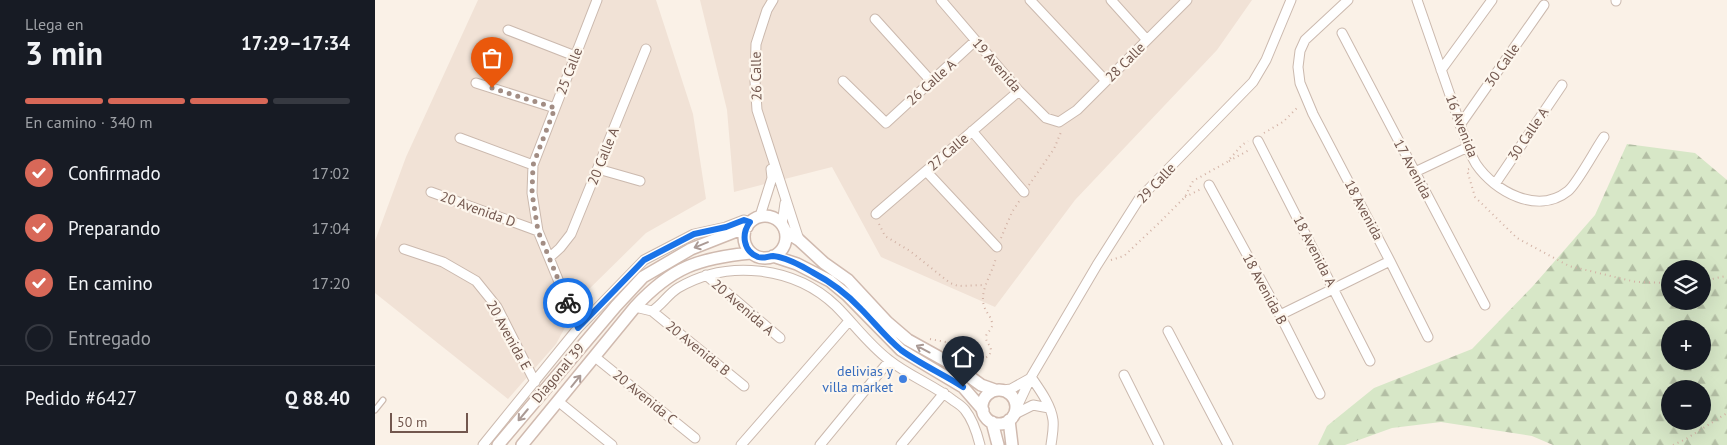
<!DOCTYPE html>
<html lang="es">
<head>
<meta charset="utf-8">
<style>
	body { margin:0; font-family:"PT Sans",sans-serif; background:#242831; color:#f1f3f6; height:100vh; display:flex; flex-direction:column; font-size:19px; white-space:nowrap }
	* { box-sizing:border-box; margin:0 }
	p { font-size:16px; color:#9ea1a6 }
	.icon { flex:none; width:28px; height:28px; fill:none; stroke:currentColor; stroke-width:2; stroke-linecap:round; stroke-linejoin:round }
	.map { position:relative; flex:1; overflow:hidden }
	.side { display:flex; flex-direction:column; background:#171b24; width:375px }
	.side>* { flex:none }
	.fabs { position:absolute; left:1286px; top:260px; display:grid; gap:10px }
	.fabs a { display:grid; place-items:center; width:50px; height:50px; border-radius:50%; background:#171b24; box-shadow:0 5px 20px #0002; font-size:25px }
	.scale { position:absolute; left:15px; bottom:12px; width:78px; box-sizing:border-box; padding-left:5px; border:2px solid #72574e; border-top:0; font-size:14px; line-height:18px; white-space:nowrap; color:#72574e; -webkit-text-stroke:4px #fdf6ed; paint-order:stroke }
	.pin { position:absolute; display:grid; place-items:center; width:42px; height:42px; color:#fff; margin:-51px -21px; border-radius:50% 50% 50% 0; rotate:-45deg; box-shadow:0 0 5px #0007 }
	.pin .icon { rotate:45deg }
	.courier { position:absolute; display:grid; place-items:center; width:50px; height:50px; margin:-25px; border:4px solid #1a73e8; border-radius:50%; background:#fff; color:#222; box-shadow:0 1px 6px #0007 }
	.headline em { font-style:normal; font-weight:800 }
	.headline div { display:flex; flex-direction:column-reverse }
	.headline { display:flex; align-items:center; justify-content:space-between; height:85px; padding:0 25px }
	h1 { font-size:32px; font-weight:800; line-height:38px }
	.bar { display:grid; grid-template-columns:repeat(4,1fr); gap:8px 5px; align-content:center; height:60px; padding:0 25px }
	.bar i { height:6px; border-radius:4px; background:#363941 }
	.bar .selected { background:#d86858 }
	.bar p { grid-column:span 4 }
	.line { display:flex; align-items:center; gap:12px; padding:0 25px; border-top:1px solid #363941 }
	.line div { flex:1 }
	ol { padding:0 25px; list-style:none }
	li { display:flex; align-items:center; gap:15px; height:55px }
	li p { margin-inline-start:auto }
	li .icon { padding:5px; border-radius:50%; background:#d86858; color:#fff; stroke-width:4 }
	li:last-child { color:#9ea1a6 }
	li i { width:28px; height:28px; border:2px solid #363941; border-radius:50% }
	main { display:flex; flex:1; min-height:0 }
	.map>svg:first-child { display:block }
</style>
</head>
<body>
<main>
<section class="side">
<div class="headline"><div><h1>3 min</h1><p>Llega en</p></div><em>17:29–17:34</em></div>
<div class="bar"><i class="selected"></i><i class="selected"></i><i class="selected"></i><i></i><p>En camino · 340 m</p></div>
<ol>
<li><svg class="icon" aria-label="check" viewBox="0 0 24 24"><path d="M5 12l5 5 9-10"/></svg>Confirmado<p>17:02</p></li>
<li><svg class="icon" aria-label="check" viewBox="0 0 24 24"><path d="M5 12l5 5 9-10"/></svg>Preparando<p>17:04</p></li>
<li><svg class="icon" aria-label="check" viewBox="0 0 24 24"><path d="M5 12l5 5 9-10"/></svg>En camino<p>17:20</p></li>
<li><i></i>Entregado</li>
</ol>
<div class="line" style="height:65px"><div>Pedido #6427</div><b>Q 88.40</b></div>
</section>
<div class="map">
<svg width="1352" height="445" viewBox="0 0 1352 445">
	<defs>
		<pattern id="forest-firs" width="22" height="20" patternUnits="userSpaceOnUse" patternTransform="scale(1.25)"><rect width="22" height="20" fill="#d7e7c7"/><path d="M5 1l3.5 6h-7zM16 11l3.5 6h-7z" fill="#b3bea4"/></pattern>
	</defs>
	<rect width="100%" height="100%" fill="#faf1e7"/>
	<!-- residential -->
	<path fill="#f1e2d6" d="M103 0H281L318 114 331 199 271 233 207 296 181 344 133 399 0 293V241L31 157Z
		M325 0H877L842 50 700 200 620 307 506 257 457 167 359 192 352 110Z"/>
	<!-- forest -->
	<path fill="url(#forest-firs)" fill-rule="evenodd" d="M1252 144 1320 153 1352 180V445H1178L1157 436 1066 422 1017 428 970 445H943L952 426 999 388 1097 349 1158 286 1220 215ZM1295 269H1328V301H1295ZM1295 329H1328V361H1295ZM1295 389H1328V421H1295Z"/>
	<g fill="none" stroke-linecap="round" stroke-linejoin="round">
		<!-- lane casing -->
		<g stroke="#cbb9ae" stroke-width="7">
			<path id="lane" d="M0 410 8 400"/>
		</g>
		<!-- street casing -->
		<g stroke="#cbb9ae" stroke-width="11">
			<path id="street" d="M398 0 392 10 381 44 380 81 382 110 424 240
				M566 0 644 91 671 118 684 122 702 110 812 0
				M655 0 731 81
				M736 0 772 40
				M973 0 930 40 925 51 923 67 925 83 938 114 1015 261 1053 337
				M1042 0 1093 147C1095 153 1098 159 1101 164 1120 192 1163 215 1193 191 1202 184 1221 148 1229 137
				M1241 0V1
				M500 19 556 81
				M133 30 200 56
				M967 33 1110 305
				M1066 70 1117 0
				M468 81 511 123 600 41
				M101 83 180 108
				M1085 125 1169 5
				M597 131 649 192
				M85 138 158 165
				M883 141 995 361
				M223 169 265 181
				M551 171 622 247
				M1040 172 1093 147
				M1120 184 1187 85
				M834 185 905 315 945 394
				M56 192 163 231
				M501 214 644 91
				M385 216 397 178 396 169
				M407 224 410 203
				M29 249 68 262 101 281 122 307 160 382
				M175 257 185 248 196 234 271 49
				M331 275 405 338
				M260 307 277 311 369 386
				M277 311C287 305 293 294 303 288 352 259 419 266 461 306 479 324 494 345 514 360 534 376 559 385 579 401 582 403 587 406 590 410 598 420 602 433 605 445
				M905 315 1015 261
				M203 328 163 231 157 193 158 165 222 0
				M793 331 853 445
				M220 357 320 438
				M749 375 784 445
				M656 377C665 390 676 405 678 420 679 429 677 437 676 445
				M628 390 636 389 654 379
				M184 402 237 445
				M641 409 656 377 722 265 764 199 878 82 891 60 916 0
				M638 415 658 405 674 408
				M108 445 203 328 269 260 319 234 351 227 369 220 375 222
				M366 445 474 321
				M445 445 514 361
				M526 445 569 393"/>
		</g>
		<!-- secondary casing -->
		<g stroke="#d0baaf" stroke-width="14">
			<path id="secondary" d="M369 237a21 21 0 1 1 42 0a21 21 0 1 1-42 0Z
				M410 231 424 240 449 263 473 280 512 322 533 340 580 366 606 385 620 390
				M398 256 422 264 455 281 472 295 526 350 588 387 608 410
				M607 407a17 17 0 1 1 34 0a17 17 0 1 1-34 0Z
				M634 420 637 445
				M617 422 623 445
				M123 445 241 306 268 277 316 249 372 227
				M147 445 260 307C297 267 324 258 376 253"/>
		</g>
		<!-- path -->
		<path stroke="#d2b2a5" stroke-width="2" stroke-dasharray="1 4" stroke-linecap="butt" d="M889 133 908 122 924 106
			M854 161 876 149
			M1094 169 1092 170 1100 197 1142 238 1194 266 1261 282 1295 283
			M654 185 679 149 686 132
			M810 197 826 189
			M504 224 510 236 535 251 575 283 583 286 610 285
			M626 238 637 212 645 200
			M736 260 749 256 784 223 810 197 818 181 852 162 867 145 873 141
			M1328 281 1351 276 1352 277
			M555 339 576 343 605 357 610 358 614 356C619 345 612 346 611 338 610 333 618 330 617 324 617 317 611 313 609 306 604 290 618 273 621 257
			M1298 445 1311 439 1352 413"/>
		<!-- lane -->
		<use href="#lane" stroke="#fff" stroke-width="4.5"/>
		<!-- street -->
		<use href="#street" stroke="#fff" stroke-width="9"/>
		<!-- secondary -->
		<use href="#secondary" stroke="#fff" stroke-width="11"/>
	</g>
	<!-- one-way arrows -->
	<defs><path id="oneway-shaft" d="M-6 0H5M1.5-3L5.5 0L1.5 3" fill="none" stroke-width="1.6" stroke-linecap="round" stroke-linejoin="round" transform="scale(1.25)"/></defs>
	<g stroke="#aa9a95">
		<use href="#oneway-shaft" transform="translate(326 245) rotate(158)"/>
		<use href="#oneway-shaft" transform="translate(548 349) rotate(-152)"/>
		<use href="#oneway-shaft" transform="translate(201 381) rotate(-51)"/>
		<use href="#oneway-shaft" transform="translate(148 415) rotate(130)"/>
	</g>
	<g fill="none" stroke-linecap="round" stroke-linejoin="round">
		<!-- done -->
		<path stroke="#a28d84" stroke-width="5" stroke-dasharray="0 9" d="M117 88 180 108 158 165 157 193 163 231 193 303"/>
		<!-- route -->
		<path stroke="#1a73e8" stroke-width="6" d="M193 303 203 328 269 260 319 234 351 227 369 220 375 222C366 234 368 251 383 257 389 259 393 256 398 256 410 257 427 266 437 272 456 282 471 293 486 309 499 322 511 338 526 350 545 364 568 374 588 387"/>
	</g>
	<!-- markers -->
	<circle fill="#3f7fe0" stroke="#fdf6ed" stroke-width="2" cx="528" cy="379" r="5"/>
	<g text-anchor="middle" stroke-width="4.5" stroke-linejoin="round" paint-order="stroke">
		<!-- street labels -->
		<g font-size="14" fill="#72574e" stroke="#fdf6ed">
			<text transform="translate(750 62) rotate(-45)" y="5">28 Calle</text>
			<text transform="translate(622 65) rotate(49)" y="5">19 Avenida</text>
			<text transform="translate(1127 65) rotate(-55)" y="5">30 Calle</text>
			<text transform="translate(194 71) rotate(-69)" y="5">25 Calle</text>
			<text transform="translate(381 76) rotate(-91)" y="5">26 Calle</text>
			<text transform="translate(556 82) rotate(-42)" y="5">26 Calle A</text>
			<text transform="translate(1087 126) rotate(69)" y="5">16 Avenida</text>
			<text transform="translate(1153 134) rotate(-56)" y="5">30 Calle A</text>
			<text transform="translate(573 152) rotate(-41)" y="5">27 Calle</text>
			<text transform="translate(228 156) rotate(-68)" y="5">20 Calle A</text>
			<text transform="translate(1038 169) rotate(62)" y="5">17 Avenida</text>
			<text transform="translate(781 183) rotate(-47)" y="5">29 Calle</text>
			<text transform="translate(103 209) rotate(20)" y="5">20 Avenida D</text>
			<text transform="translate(989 210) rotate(62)" y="5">18 Avenida</text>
			<text transform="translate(940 251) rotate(63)" y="5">18 Avenida A</text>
			<text transform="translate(890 289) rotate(62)" y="5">18 Avenida B</text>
			<text transform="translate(368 307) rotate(41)" y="5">20 Avenida A</text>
			<text transform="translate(134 335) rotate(61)" y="5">20 Avenida E</text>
			<text transform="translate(323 348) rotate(39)" y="5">20 Avenida B</text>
			<text transform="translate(183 373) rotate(-50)" y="5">Diagonal 39</text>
			<text transform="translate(270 397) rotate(39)" y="5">20 Avenida C</text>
		</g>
		<!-- shop labels -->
		<g font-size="14" fill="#366cbe" stroke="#fdf6ed" text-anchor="end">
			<text x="518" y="376">delivias y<tspan x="518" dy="16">villa market</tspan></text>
		</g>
	</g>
</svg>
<div class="fabs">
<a><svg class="icon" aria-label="layers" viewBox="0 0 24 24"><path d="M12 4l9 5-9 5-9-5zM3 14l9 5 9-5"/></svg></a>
<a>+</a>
<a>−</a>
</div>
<div class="scale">50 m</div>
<div class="pin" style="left:117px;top:88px;background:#ea580c"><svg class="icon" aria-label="bag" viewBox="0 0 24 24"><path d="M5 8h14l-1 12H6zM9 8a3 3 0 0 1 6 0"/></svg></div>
<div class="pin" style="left:588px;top:387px;background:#1f2937"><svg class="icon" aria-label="home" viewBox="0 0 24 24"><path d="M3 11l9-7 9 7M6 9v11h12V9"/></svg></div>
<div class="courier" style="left:193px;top:303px"><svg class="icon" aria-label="bike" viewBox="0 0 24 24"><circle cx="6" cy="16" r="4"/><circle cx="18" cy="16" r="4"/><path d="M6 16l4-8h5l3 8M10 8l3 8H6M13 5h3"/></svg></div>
</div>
</main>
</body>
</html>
